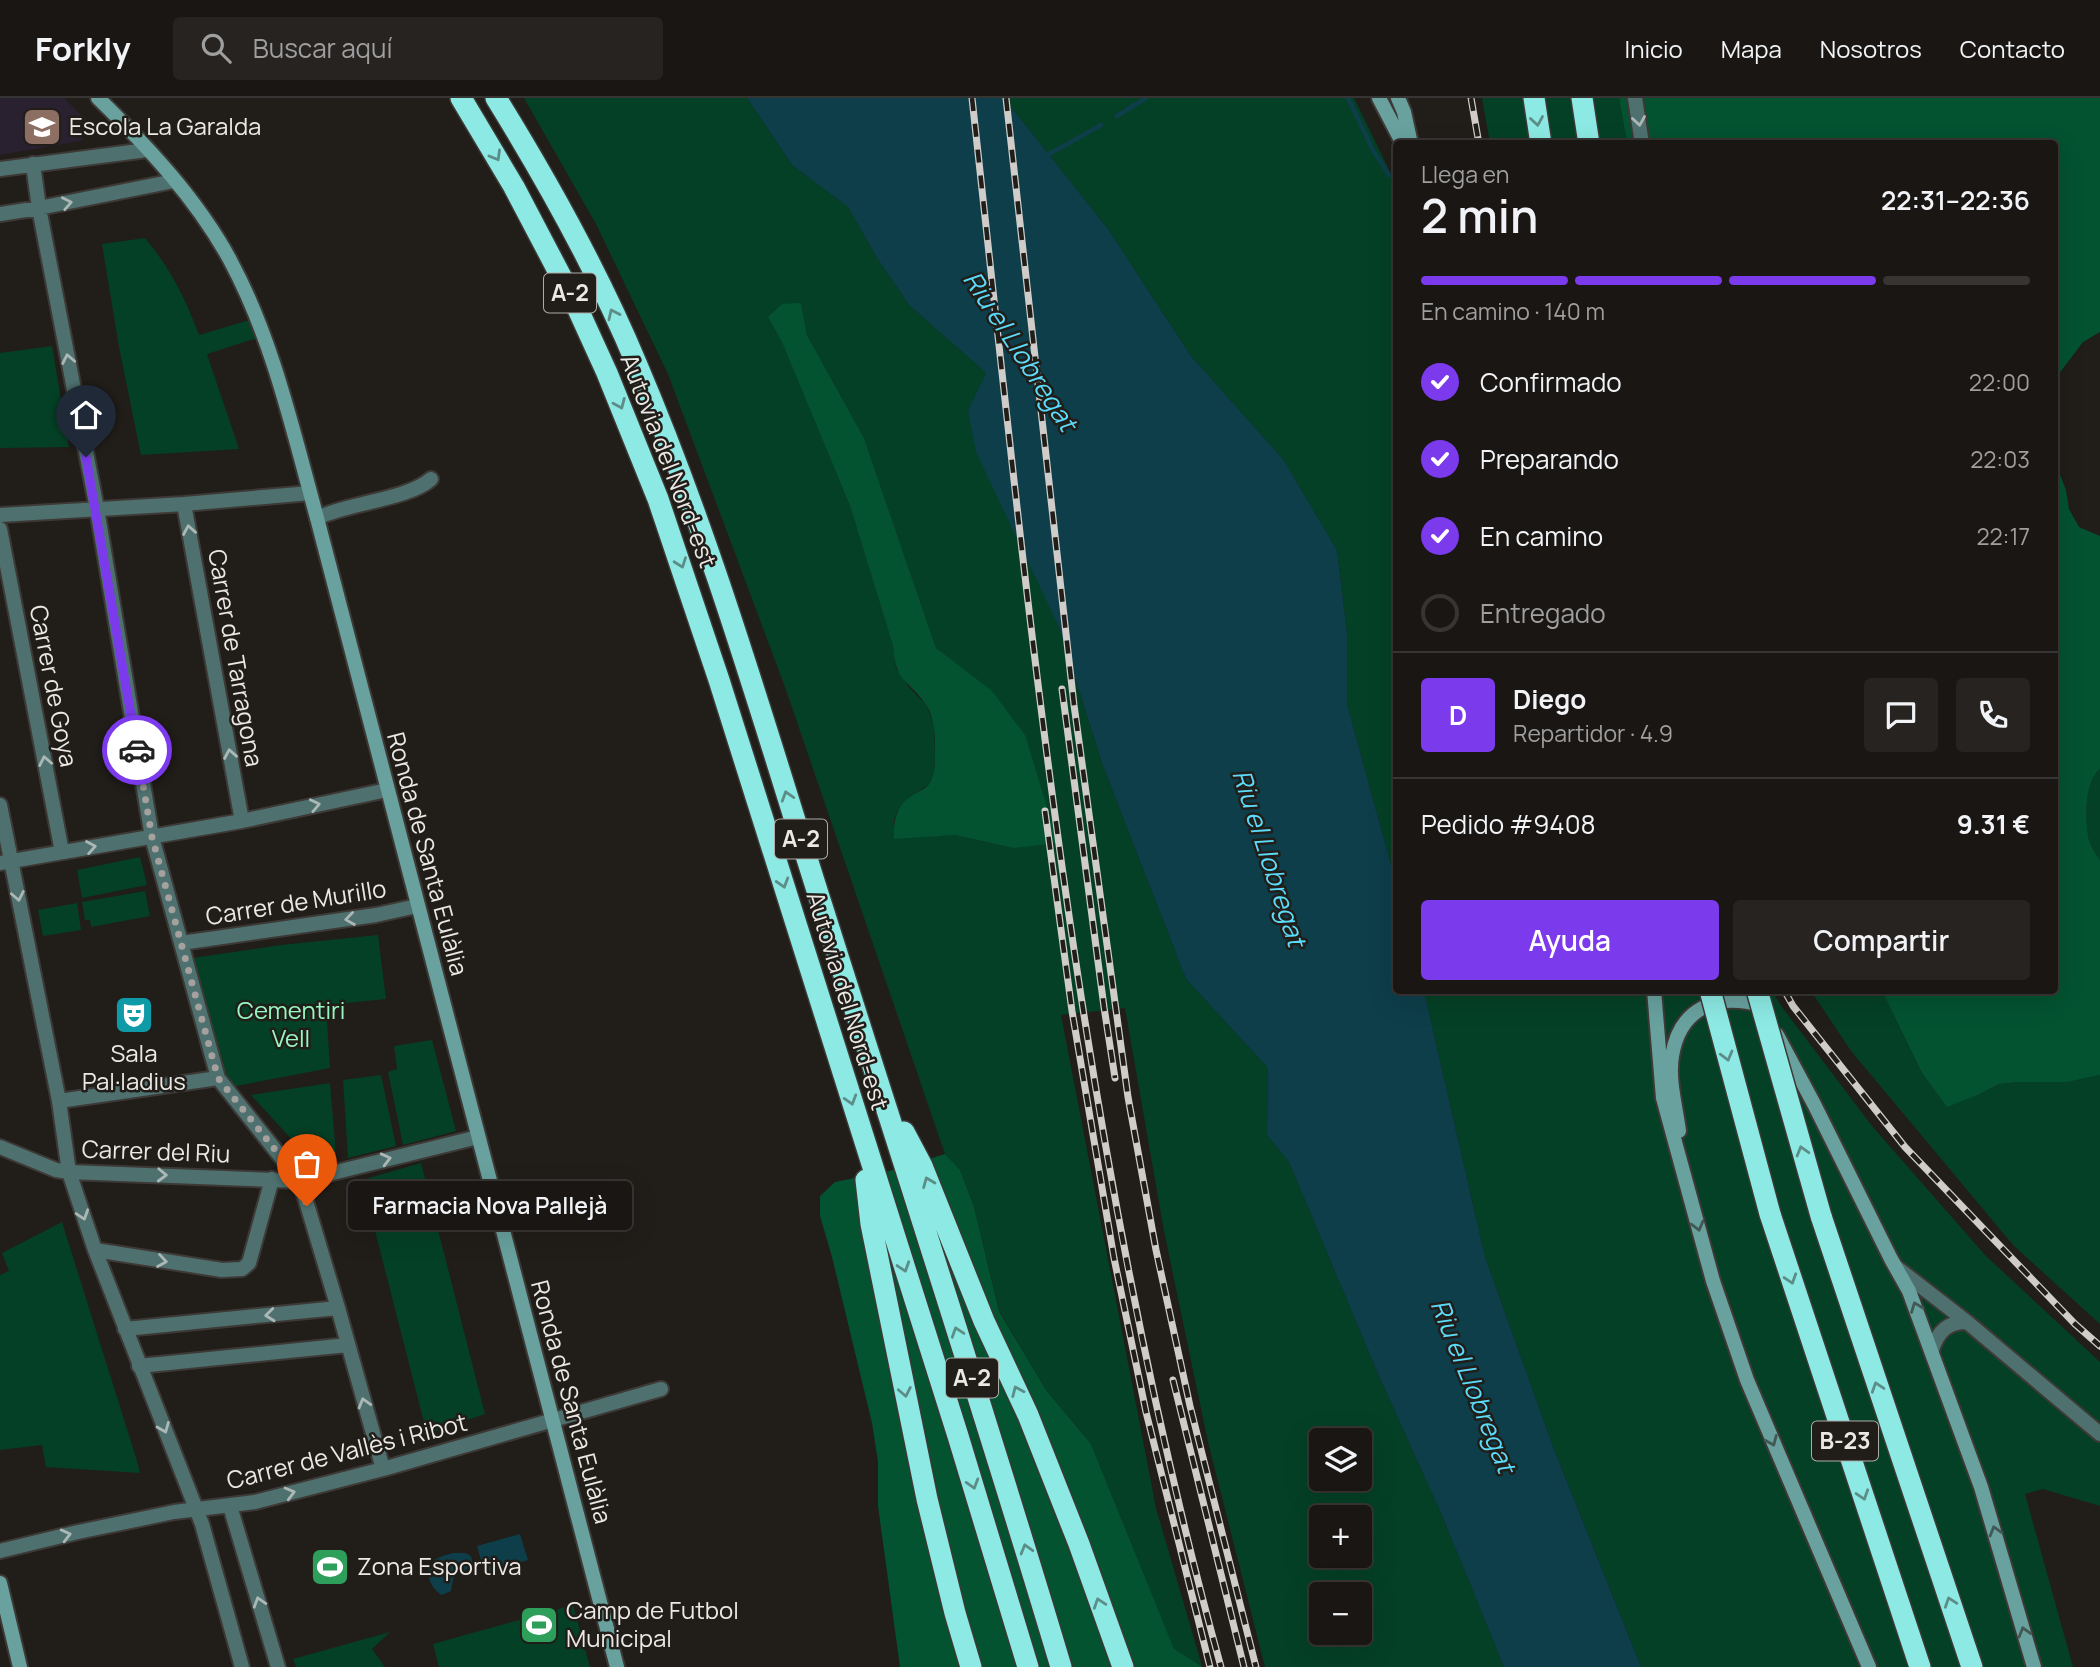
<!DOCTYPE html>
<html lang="es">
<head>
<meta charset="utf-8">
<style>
	body { margin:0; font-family:Manrope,sans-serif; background:#262321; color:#f1f3f6; height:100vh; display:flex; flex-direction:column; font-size:26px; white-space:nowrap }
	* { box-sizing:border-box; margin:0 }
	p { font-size:23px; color:#9f9fa0 }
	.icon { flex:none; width:38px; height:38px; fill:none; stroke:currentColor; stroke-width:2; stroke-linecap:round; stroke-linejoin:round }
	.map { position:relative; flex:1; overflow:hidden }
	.drawer { position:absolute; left:1393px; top:42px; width:665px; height:854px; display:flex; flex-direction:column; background:#191613; border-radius:7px; box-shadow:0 7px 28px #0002,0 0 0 2px #373533 }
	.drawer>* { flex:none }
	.tools { position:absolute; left:1309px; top:1330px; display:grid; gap:14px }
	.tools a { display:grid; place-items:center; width:63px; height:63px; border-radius:7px; background:#191613; box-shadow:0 7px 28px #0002,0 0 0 2px #373533; font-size:35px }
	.pin { position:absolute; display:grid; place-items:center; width:60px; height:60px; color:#fff; margin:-72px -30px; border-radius:50% 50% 50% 0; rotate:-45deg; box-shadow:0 0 7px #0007 }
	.pin .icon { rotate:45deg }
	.courier { position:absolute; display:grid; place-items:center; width:70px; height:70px; margin:-35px; border:5px solid #7c3aed; border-radius:50%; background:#fff; color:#222; box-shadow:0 2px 9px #0007 }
	.bubble { position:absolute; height:49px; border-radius:7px; background:#191613; box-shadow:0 7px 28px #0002,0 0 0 2px #373533; font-size:23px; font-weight:600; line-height:49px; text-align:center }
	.overview em { font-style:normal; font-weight:600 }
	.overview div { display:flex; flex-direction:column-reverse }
	.overview { display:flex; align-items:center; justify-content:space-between; height:119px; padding:0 28px }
	h1 { font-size:46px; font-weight:600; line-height:52px }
	.bar { display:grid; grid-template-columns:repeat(4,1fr); gap:10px 7px; align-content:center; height:84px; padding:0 28px }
	.bar i { height:9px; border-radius:5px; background:#373533 }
	.bar .current { background:#7c3aed }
	.bar p { grid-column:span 4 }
	.line { display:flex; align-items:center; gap:18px; padding:0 28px; border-top:2px solid #373533 }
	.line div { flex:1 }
	.round { display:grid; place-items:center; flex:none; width:74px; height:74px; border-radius:7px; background:#262321 }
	ol { padding:0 28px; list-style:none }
	li { display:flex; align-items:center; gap:21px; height:77px }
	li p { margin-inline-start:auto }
	li .icon { padding:7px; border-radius:50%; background:#7c3aed; color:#fff; stroke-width:4 }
	li:last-child { color:#9f9fa0 }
	li i { width:38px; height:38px; border:4px solid #373533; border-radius:50% }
	.primary-button { display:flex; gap:14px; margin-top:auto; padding:14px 28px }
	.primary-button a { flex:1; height:80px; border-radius:7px; background:#7c3aed; color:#fff; font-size:28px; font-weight:600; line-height:80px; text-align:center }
	.primary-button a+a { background:#262321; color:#f1f3f6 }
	header { display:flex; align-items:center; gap:42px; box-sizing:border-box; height:98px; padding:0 35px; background:#191613; border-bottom:2px solid #373533 }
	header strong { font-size:33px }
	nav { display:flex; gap:38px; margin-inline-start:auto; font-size:24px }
	.search { width:490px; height:63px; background:#262321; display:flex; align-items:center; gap:18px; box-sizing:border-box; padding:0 24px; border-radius:7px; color:#9f9fa0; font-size:26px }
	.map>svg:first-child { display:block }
</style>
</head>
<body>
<header>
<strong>Forkly</strong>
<div class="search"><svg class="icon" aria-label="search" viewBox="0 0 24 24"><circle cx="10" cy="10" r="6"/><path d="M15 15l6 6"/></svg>Buscar aquí</div>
<nav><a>Inicio</a><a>Mapa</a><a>Nosotros</a><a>Contacto</a></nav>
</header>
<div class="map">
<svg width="2100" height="1569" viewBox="0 0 2100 1569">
	<rect width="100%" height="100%" fill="#211d19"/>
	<!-- education -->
	<path fill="#2a2130" d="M0 0H64L85 21V32L81 43 0 57Z"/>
	<!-- green -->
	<path fill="#044026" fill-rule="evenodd" d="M524 0H747L792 67 848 109 877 160 909 207 986 275 968 312 1059 529 1103 668 1186 881 1268 970 1267 1037 1289 1064 1378 1276 1441 1415 1504 1569H1265L1208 1344 1164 1133 1125 910 1061 917 1156 1410 1202 1568 1174 1552 1091 1346 1046 1292 999 1212 974 1109 960 1072 945 1056 785 589 668 276 596 126ZM801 205 807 237 864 340 936 550 951 563 1013 750 955 737 894 740V722L897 714 908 700 929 686 933 678 935 661 934 626 926 607 908 588 896 570 893 548 850 408 782 243 768 219ZM1321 1342H1360V1381H1321ZM1321 1419H1360V1458H1321ZM1321 1496H1360V1535H1321Z
		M1004 0H1354L1396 86V785L1347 606V535L1337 452 1283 361 1191 258 1108 131Z
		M1482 0H1619L1627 45H1490Z
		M145 140C171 171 185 200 199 237L253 221 260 239 207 256 239 351 141 357 119 249 102 146Z
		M52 248 69 349 0 350V255Z
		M2100 671V762C2096 756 2091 749 2089 742 2085 723 2084 684 2100 671Z
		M140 759 147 787 82 800 77 772Z
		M145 793 150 818 91 829 90 822H85L82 804Z
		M77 805 81 832 43 838 38 812Z
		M378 837 386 901 326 907 330 970 226 990 186 861 281 847Z
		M1549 892 1551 898 1640 896V892L1772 893 1782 909 1872 1028 1985 1157 2100 1264V1408L2043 1391 2025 1396 2073 1569H1641L1555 1354 1485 1159 1424 893Z
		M1811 893H1882L1922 975 1947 1008 1980 996 1999 986 2019 984H2068L2100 977V1226L2014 1148 1851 953Z
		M432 942 456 1033 403 1047 388 974 397 971 394 948Z
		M381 977 396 1048 348 1060 343 982Z
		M330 985 336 1058 317 1069 251 997Z
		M421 1065 485 1316 427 1336 362 1082Z
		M62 1124 137 1363 140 1375 46 1369 42 1347 0 1352V1177L9 1173 2 1155Z
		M573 1507 590 1569H439L433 1546Z
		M390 1534 372 1551 385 1569H296L293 1561Z"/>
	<!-- forest -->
	<path fill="#035230" d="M1619 0H2100V234L2083 244 2055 281 2054 46 1627 45Z
		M801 205 807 237 864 340 936 550 992 593 1025 637 1058 745 1013 750 955 737 894 741C893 724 896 708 911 698 917 694 925 691 929 686 934 679 935 667 935 659 935 642 936 622 926 607 907 579 896 587 893 548L850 408 782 244 768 219 782 206Z
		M2055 364 2066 392 2069 411 2079 429 2100 438V671C2084 684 2085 723 2089 742 2091 749 2096 756 2100 762V977L2068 984H2019L1999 986 1980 996 1947 1009 1922 975 1882 893 2054 892Z
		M945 1056 960 1072 974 1109 999 1213 1046 1292 1091 1346 1174 1551 1203 1569H900L878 1408V1364L872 1325 832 1159 820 1118V1098L835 1084 889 1073Z"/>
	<!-- water -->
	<path fill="#0d3e4a" d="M747 0H1004L1108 131 1191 258 1283 361 1337 452 1347 535V606L1396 785V892L1424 893 1485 1159 1555 1354 1641 1569H1504L1441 1415 1378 1276 1289 1064 1267 1037 1268 970 1186 881 1103 668 1059 529 976 354 968 312 986 275 909 207 877 160 848 109 792 67Z
		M520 1436 528 1462 496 1472 495 1477 486 1480 477 1448Z
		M453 1455H465L471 1458 473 1466C459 1481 456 1462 451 1493L442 1497C432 1492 424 1476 431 1466 435 1459 446 1457 453 1455Z"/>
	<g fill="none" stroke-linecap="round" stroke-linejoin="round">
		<!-- stream -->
		<path stroke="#0d3e4a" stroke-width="4.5" d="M1348 0 1374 54 1389 77
			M1117 18 1146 0
			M1044 59 1101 27"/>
		<!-- street casing -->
		<g stroke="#3d3936" stroke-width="18">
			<path id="street" d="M1635 0 1642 46
				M33 66 39 110 97 411 152 739 218 980 300 1083 338 1210 383 1371
				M0 71 147 52
				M0 116 39 110 174 83
				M184 406 242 723
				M0 417 184 406 310 395
				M317 420C348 405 409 401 431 381
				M0 431 62 754
				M0 707 59 1003 69 1074 95 1152 202 1426 242 1569
				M0 765 242 723 387 692
				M181 845 376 817 417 808
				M59 1003 218 980
				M0 1049 56 1072 69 1074 300 1083 478 1039
				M95 1152 222 1172 242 1171 249 1165 272 1081
				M1896 1169 1967 1224 2100 1336
				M125 1231 338 1210
				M1932 1252C1938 1233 1948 1224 1967 1224
				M139 1268 348 1247
				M230 1408 278 1569
				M0 1453 78 1434 174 1414 255 1404 383 1371 661 1291"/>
		</g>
		<!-- secondary casing -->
		<g stroke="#3d3936" stroke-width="18">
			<path id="secondary" d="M98 0C147 48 197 101 230 162 273 242 293 333 317 420L617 1569
				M1379 0 1403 46
				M1398 0 1404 14 1411 46
				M1654 892 1663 1000 1713 1183 1747 1282 1869 1569
				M1777 937 1814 1006 1891 1161 1909 1193 1981 1389 2034 1569
				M1679 1033C1676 1009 1668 982 1672 958 1680 909 1717 895 1761 907
				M0 1485 20 1569"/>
		</g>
		<!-- highway casing -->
		<g stroke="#3d3936" stroke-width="24">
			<path id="highway" d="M461 0 514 89 576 207 607 275 658 401 719 582 958 1338 1028 1569
				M496 0C548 84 599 176 637 267 712 443 764 626 822 808 902 1061 985 1314 1061 1569
				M1534 0 1541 46
				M1582 0 1589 46
				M904 1034 922 1068 984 1223 1028 1317 1079 1446 1123 1569
				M866 1082 871 1126 927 1401 955 1515 971 1569
				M1770 1116 1920 1569
				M1821 1118 1972 1569"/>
		</g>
		<!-- street -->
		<use href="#street" stroke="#4e716f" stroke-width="14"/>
		<!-- secondary -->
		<use href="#secondary" stroke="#68a19e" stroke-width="14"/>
		<!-- highway -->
		<use href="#highway" stroke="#8ce9e3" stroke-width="21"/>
		<!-- rail casing -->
		<g stroke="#cfccc9" stroke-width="7">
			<path id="rail" d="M972 0C1030 526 1079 1057 1221 1569
				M1006 0 1074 607 1128 999 1156 1152 1190 1308 1256 1569
				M1471 0 1479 46
				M1062 591 1104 909 1115 980
				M1045 713 1072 913 1114 1160 1146 1314 1210 1569
				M1784 892 1793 908 1905 1049 2075 1226 2100 1248
				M1173 1282 1244 1569"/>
		</g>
		<!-- rail -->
		<use href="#rail" stroke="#211d19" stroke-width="4.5" stroke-dasharray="13" stroke-linecap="butt"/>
		<!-- highway-bridge casing -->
		<g stroke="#3d3936" stroke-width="24" stroke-linecap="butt">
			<path id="highway-bridge" d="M1710 892 1770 1116
				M1757 892 1821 1118"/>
		</g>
		<!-- highway-bridge -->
		<use href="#highway-bridge" stroke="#8ce9e3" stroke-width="21"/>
	</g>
	<!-- one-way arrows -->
	<defs><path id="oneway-chevron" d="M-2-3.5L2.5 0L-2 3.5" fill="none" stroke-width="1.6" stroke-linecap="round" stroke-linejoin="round" transform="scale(1.75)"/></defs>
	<g stroke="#5c8d88">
		<use href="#oneway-chevron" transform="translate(1537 23) rotate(81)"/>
		<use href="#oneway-chevron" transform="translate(496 58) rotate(60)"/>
		<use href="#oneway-chevron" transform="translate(613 216) rotate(-115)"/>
		<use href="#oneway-chevron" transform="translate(620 306) rotate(67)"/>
		<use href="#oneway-chevron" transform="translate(681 465) rotate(70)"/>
		<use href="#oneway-chevron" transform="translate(787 698) rotate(-107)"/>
		<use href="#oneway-chevron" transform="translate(783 785) rotate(73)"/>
		<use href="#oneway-chevron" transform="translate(1727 958) rotate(75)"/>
		<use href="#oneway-chevron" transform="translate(851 1002) rotate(73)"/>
		<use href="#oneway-chevron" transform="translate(1802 1053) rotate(-106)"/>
		<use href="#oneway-chevron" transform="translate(928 1084) rotate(-112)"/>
		<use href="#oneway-chevron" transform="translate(904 1169) rotate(72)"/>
		<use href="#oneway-chevron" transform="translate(1791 1181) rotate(72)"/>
		<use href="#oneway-chevron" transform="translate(957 1234) rotate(-108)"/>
		<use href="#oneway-chevron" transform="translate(1877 1289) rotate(-108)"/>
		<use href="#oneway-chevron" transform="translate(1017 1293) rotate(-114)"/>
		<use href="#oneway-chevron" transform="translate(905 1294) rotate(79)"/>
		<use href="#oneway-chevron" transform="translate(973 1386) rotate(73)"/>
		<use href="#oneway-chevron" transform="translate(1863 1397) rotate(72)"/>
		<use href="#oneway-chevron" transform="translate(1026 1451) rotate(-106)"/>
		<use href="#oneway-chevron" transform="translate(1950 1504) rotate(-109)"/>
		<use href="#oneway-chevron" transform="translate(1099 1505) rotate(-109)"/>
	</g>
	<g stroke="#acb8b6">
		<use href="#oneway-chevron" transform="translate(1639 23) rotate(81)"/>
		<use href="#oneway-chevron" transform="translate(67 105) rotate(-11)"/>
		<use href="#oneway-chevron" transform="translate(68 261) rotate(-101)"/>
		<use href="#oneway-chevron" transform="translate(189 432) rotate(-100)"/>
		<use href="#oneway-chevron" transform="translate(230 656) rotate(-100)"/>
		<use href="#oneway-chevron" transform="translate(45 663) rotate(-101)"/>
		<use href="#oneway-chevron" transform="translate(315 707) rotate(-12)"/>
		<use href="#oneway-chevron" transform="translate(91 749) rotate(-10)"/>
		<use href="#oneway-chevron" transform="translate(18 798) rotate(79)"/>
		<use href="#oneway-chevron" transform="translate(350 821) rotate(172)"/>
		<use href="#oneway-chevron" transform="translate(386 1061) rotate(-14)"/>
		<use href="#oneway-chevron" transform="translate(162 1077) rotate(2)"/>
		<use href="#oneway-chevron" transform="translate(83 1117) rotate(72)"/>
		<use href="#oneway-chevron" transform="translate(162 1163) rotate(9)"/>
		<use href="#oneway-chevron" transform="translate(270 1217) rotate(174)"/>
		<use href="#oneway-chevron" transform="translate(364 1305) rotate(-106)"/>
		<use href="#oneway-chevron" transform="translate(164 1330) rotate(68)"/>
		<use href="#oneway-chevron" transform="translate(290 1395) rotate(-15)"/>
		<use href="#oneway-chevron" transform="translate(66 1437) rotate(-14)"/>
		<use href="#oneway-chevron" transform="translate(259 1504) rotate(-107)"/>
	</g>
	<g stroke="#415855">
		<use href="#oneway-chevron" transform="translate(1698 1128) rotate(75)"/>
		<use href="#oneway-chevron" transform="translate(1916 1209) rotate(-111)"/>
		<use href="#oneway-chevron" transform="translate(1772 1343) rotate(67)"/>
		<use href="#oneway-chevron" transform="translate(1995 1433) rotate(-106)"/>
		<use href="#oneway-chevron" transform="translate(2024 1534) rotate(-106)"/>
	</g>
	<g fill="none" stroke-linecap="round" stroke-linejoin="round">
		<!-- done -->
		<path stroke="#a4a19e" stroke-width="7" stroke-dasharray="0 12.6" d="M137 652 152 739 218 980 300 1083 307 1108"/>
		<!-- route -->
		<path stroke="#7c3aed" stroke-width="9" d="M86 359 137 652"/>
	</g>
	<!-- icons -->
	<defs>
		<g id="school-square" transform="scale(2.0125)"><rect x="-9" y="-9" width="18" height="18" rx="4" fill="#8d6e63" stroke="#211d19"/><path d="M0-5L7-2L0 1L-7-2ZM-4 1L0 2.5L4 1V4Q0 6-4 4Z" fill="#fff"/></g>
		<g id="theatre-square" transform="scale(2.0125)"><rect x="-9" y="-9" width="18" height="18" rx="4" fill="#0f9aa8" stroke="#211d19"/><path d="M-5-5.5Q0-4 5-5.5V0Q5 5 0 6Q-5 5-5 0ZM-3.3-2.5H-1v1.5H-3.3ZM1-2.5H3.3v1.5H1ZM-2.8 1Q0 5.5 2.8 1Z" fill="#fff"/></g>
		<g id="stadium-square" transform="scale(2.0125)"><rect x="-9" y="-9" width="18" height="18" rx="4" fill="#2e9e5b" stroke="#211d19"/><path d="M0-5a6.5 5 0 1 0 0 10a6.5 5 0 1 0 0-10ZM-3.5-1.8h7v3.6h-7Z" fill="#fff"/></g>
	</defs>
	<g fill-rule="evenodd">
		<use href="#school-square" x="42" y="29"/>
		<use href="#theatre-square" x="134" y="917"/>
		<use href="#stadium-square" x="330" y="1469"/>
		<use href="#stadium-square" x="539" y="1527"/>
	</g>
	<g text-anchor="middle" stroke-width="5" stroke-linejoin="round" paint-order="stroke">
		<!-- shield labels -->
		<g fill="#211d19" stroke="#aeaba8" stroke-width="2">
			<rect x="544" y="175.5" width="52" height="39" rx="5"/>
			<rect x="775" y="721.5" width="52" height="39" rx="5"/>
			<rect x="946" y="1260.5" width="52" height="39" rx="5"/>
			<rect x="1812" y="1323.5" width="66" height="39" rx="5"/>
		</g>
		<g font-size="23" font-weight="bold" fill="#ebe8e5">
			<text x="570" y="203">A-2</text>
			<text x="801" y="749">A-2</text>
			<text x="972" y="1288">A-2</text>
			<text x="1845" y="1351">B-23</text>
		</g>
		<!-- poi labels -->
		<g font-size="24" fill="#ebe8e5" stroke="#211d19" text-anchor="start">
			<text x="69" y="37">Escola La Garalda</text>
			<text x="134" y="964" text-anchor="middle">Sala<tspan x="134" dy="28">Pal·ladius</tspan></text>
			<text x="357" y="1477">Zona Esportiva</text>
			<text x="566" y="1521">Camp de Futbol<tspan x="566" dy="28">Municipal</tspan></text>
		</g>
		<!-- street labels -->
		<g font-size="24" fill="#ebe8e5" stroke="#211d19">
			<text transform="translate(668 363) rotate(69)" y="8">Autovia del Nord-est</text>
			<text transform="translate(235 560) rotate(80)" y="8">Carrer de Tarragona</text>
			<text transform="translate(53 588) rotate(79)" y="8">Carrer de Goya</text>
			<text transform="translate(427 756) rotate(75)" y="8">Ronda de Santa Eulàlia</text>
			<text transform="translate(296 805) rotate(-9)" y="8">Carrer de Murillo</text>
			<text transform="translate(847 903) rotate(73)" y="8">Autovia del Nord-est</text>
			<text transform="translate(156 1054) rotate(2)" y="8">Carrer del Riu</text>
			<text transform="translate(571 1304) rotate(75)" y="8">Ronda de Santa Eulàlia</text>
			<text transform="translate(347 1354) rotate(-14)" y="8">Carrer de Vallès i Ribot</text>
		</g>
		<!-- park labels -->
		<g font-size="24" fill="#97f7c0" stroke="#211d19">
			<text x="291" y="921">Cementiri<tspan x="291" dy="28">Vell</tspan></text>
		</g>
		<!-- water labels -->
		<g font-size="26" font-style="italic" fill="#5bdbfa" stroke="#211d19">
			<text transform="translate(1020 253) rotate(57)" y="9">Riu el Llobregat</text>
			<text transform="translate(1269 760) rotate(72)" y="9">Riu el Llobregat</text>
			<text transform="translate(1473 1288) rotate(68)" y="9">Riu el Llobregat</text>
		</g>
	</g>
</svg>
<div class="tools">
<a><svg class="icon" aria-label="layers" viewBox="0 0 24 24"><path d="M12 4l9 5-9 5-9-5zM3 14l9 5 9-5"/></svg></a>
<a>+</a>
<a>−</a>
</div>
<div class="pin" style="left:307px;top:1108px;background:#ea580c"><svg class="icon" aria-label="bag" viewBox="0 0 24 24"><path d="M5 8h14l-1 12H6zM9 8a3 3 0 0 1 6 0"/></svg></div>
<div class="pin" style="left:86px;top:359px;background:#1f2937"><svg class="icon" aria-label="home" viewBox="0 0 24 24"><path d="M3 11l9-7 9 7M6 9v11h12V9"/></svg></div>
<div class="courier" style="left:137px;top:652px"><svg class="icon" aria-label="car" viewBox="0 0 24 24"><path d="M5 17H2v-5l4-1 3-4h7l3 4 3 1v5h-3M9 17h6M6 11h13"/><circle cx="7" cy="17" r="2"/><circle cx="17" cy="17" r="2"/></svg></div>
<div class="bubble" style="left:348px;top:1083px;width:284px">Farmacia Nova Pallejà</div>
<section class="drawer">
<div class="overview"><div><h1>2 min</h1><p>Llega en</p></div><em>22:31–22:36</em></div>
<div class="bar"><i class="current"></i><i class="current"></i><i class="current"></i><i></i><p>En camino · 140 m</p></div>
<ol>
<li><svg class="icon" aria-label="check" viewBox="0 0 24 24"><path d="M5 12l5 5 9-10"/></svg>Confirmado<p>22:00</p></li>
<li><svg class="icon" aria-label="check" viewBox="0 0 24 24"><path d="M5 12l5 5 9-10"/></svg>Preparando<p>22:03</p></li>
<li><svg class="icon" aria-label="check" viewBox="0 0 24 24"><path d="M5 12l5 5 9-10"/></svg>En camino<p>22:17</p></li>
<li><i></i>Entregado</li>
</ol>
<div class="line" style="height:126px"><b class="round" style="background:#7c3aed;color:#fff">D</b><div><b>Diego</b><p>Repartidor · 4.9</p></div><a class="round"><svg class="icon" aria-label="chat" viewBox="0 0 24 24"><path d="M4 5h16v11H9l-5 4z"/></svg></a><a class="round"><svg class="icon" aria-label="phone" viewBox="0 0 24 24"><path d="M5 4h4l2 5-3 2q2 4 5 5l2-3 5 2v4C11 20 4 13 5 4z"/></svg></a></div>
<div class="line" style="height:91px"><div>Pedido #9408</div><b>9.31 €</b></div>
<div class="primary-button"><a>Ayuda</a><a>Compartir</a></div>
</section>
</div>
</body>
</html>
